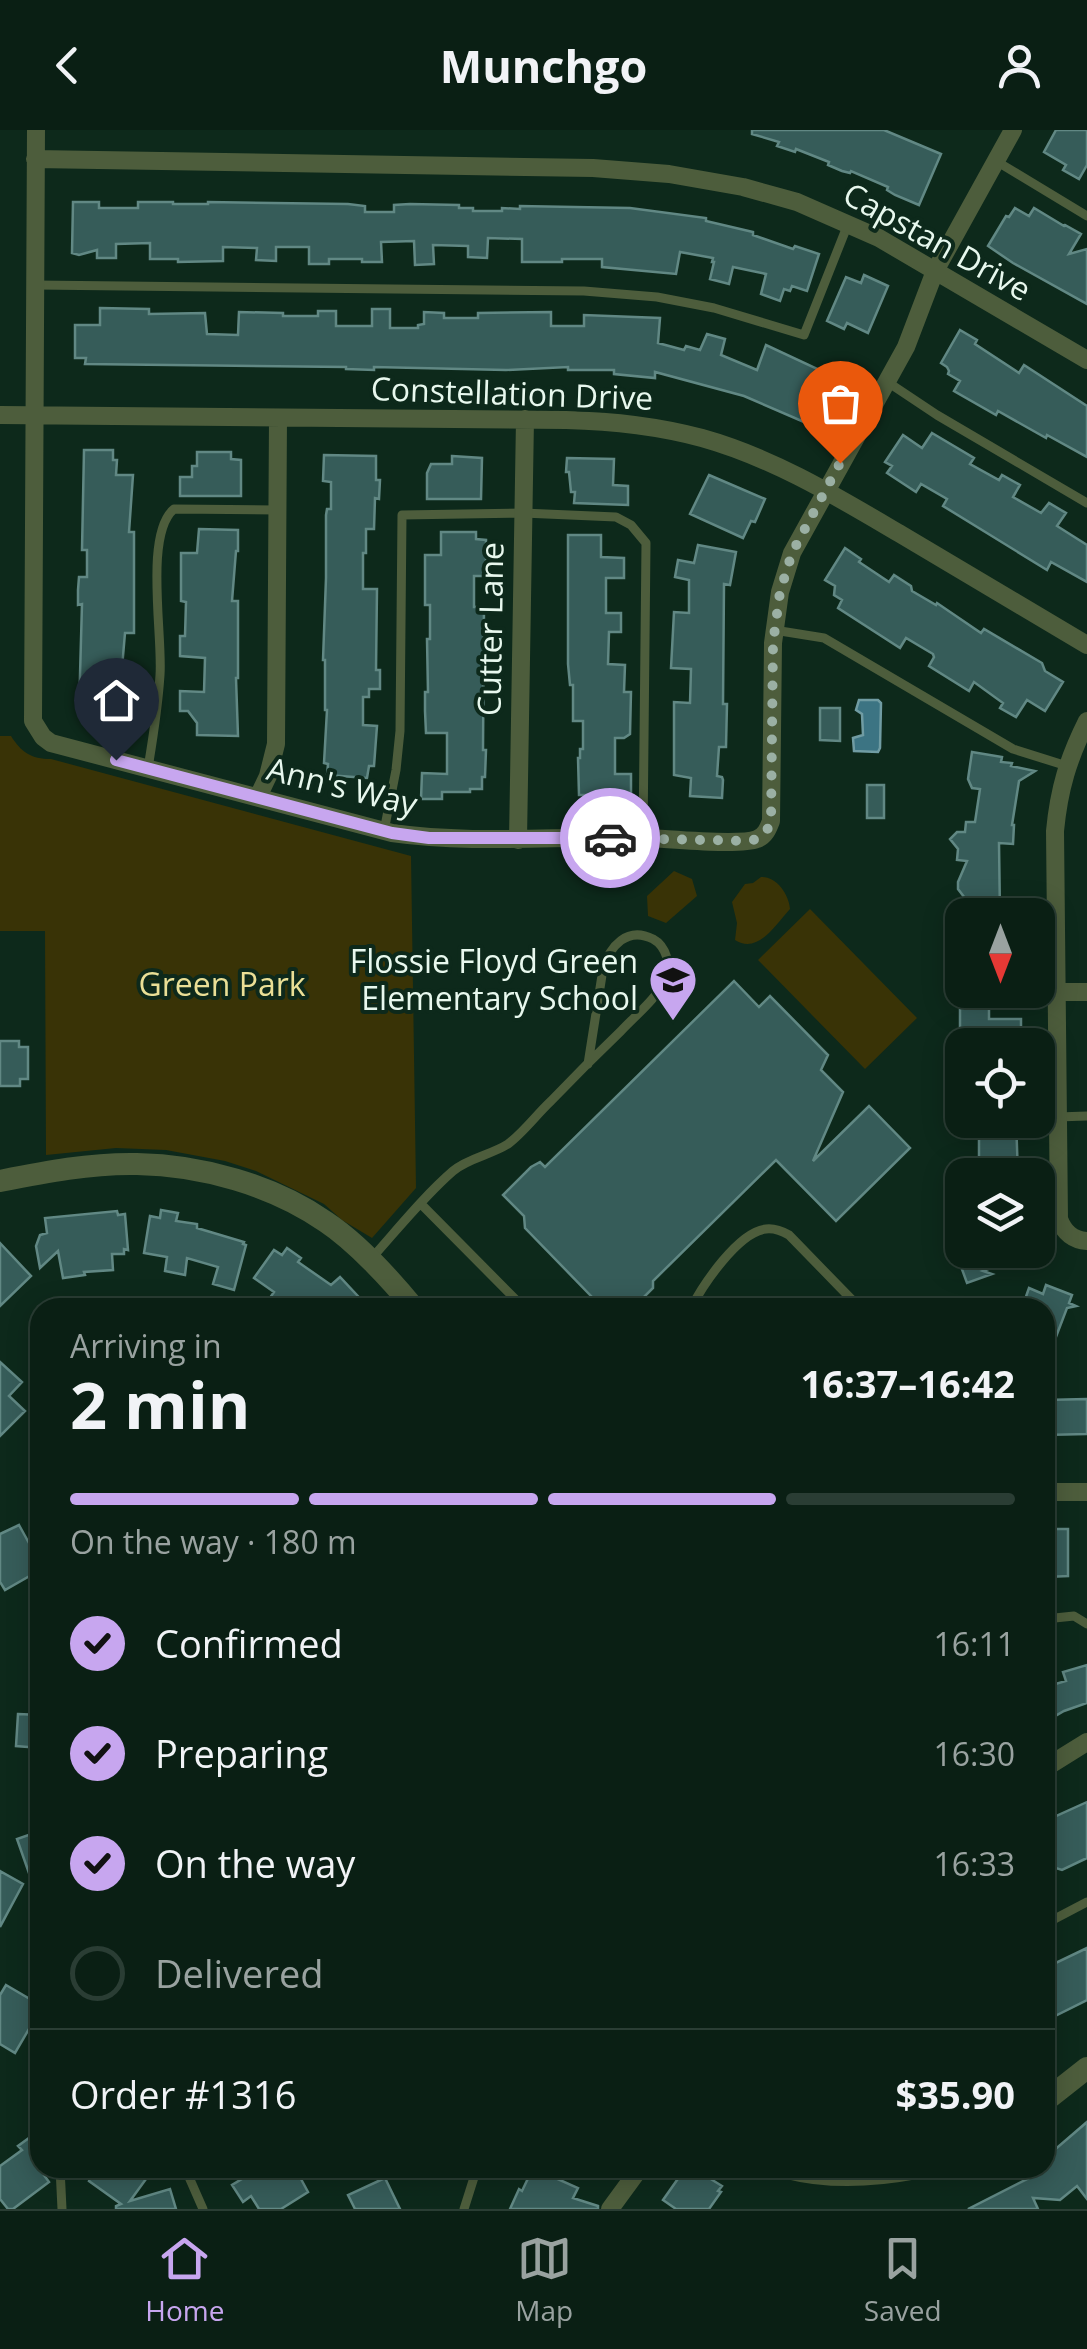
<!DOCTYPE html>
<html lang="en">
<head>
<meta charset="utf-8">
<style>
	body { margin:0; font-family:"Open Sans",sans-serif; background:#182c22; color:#f1f3f6; height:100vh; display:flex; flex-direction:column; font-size:38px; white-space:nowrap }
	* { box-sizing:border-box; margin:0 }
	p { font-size:32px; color:#99a2a0 }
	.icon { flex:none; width:55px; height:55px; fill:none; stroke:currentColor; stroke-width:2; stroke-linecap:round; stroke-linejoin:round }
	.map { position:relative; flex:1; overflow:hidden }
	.sheet { position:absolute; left:30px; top:1168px; width:1025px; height:880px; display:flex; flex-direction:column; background:#0a1f14; border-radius:30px; box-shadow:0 5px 25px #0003,0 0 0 2px #2a3d34 }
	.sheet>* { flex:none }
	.needle { width:65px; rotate:180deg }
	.buttons { position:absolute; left:945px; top:768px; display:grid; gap:20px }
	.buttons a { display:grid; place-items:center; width:110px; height:110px; border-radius:20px; background:#0a1f14; box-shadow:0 5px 25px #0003,0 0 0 2px #2a3d34; font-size:50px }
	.pin { position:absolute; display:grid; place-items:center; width:85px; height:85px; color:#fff; margin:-102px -42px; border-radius:50% 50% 50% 0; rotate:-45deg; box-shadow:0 0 10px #0007 }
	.pin .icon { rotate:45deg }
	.courier { position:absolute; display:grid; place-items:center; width:100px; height:100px; margin:-50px; border:8px solid #c7a6ef; border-radius:50%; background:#fff; color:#222; box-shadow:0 2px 12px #0007 }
	.head em { font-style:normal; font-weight:700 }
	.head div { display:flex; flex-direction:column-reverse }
	.head { display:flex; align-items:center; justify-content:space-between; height:170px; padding:0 40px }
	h1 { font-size:65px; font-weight:700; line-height:75px }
	.bar { display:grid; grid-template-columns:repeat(4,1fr); gap:15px 10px; align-content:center; height:120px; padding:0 40px }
	.bar i { height:12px; border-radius:8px; background:#2a3d34 }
	.bar .selected { background:#c7a6ef }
	.bar p { grid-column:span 4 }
	.line { display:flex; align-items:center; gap:25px; padding:0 40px; border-top:2px solid #2a3d34 }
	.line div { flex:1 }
	ol { padding:0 40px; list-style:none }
	li { display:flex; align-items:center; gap:30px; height:110px }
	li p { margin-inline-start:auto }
	li .icon { padding:10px; border-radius:50%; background:#c7a6ef; color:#111; stroke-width:4 }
	li:last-child { color:#99a2a0 }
	li i { width:55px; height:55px; border:5px solid #2a3d34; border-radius:50% }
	header { display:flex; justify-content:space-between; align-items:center; height:130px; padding:0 40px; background:#0a1f14; font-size:45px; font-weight:700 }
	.menu { display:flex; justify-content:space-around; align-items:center; height:140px; border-top:2px solid #2a3d34; background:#0a1f14; font-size:28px; color:#99a2a0 }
	.menu a { display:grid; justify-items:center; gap:5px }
	.menu .selected { color:#c7a6ef }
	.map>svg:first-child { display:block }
</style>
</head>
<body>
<header><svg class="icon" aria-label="back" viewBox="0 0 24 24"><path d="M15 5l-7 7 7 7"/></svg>Munchgo<svg class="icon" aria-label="person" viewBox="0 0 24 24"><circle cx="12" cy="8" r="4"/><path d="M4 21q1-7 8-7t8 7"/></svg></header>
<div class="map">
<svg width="1087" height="2079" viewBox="0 0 1087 2079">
	<rect width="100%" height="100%" fill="#0d291b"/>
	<!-- green -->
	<path fill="#393306" d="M0 606H11C21 622 31 629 51 629L411 726 416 1058 372 1108 342 1090 324 1074 256 1041 225 1031 166 1020 116 1018 46 1025 45 801H0Z
		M674 741 692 749 697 766 666 793 648 786 647 766Z
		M761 747C776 746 789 764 790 779 776 794 758 825 735 810L737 793 732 772 745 754 753 753Z
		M810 779 917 888 865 939 758 830Z"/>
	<!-- water -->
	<path fill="#3c7483" stroke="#709ca3" stroke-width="2.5" d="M859 570H878L881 573 880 618 878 622 854 621 853 608 863 605 862 584 856 580Z"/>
	<!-- building -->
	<path fill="#365c59" stroke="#618884" stroke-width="2.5" d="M752 0H884L941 24 919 75 895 65 887 60 888 57 851 41 850 43 842 41 828 35 829 32 796 19 795 22 777 16 779 12 752 4Z
		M1056 0H1087V35L1079 49 1063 40 1066 35 1044 22Z
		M73 72H99V78H138V72H173V74H208V72L348 74 365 76V82H394V75L410 74 459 75V78H473V81H502V78L520 79V76L630 78 706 88V91L753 102V105L793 119 795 116 819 124 807 161 792 156 790 161 784 159 780 171 761 164 766 144 733 137 729 154 710 149 714 132H712L713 128 680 122 676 144 602 137V129H562V132H522V109L488 108 487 128 468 127V116L433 115 434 134 415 135 414 111 381 112 382 132H362V129H329V134H309V117H276V131L256 130 257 118 223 117V131L178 132V129H150V113L116 114V128H97V120L79 125 72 123Z
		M1015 78 1029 86 1034 78 1064 96 1065 95 1081 104 1069 124 1087 119V174L1013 133 988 116 1006 86 1009 87Z
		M864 145 888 156 868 203 847 193 844 199 827 191 846 147 861 153Z
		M100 178 149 179V184L205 183 207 204 238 205 239 182 283 183V186H318V181H336V196H372V179H390V198H418V195L424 194V182L444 183V188H478V183L551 182V196H584V185L660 188 658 213 684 220 686 216 700 220 707 204 725 209 721 225 757 240 766 215 839 249 818 298 744 266 655 242V248L614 244V240H568V237L506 240 374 237V240L346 239V237L85 234 86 228H75V195H100Z
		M960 200 977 210 975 214 1019 243 1024 235 1087 276V327L1047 305 1046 308 998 281 996 285 954 261 960 251 948 244 949 241 947 237 941 233Z
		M932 303 974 328 970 334 999 350 1002 345 1020 355 1013 367 1041 383 1049 373 1066 383 1057 396 1087 415V452L1051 432 1047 440 943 376 947 369 921 354 916 362 887 343 892 336 885 332 903 305 922 318Z
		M84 320H113V330H117L116 345H133L129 402H134V503H125L122 538H135V556H127L126 567H121L120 581H79L82 474 78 475V460L79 447H87V420H82Z
		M197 322H231V329L241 330V366H180V347H192V336H197Z
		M324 325 376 326V350H380L379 369 375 368 374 399H366V423H363V459H377L376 540H380V559H369V567H363V595L377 596 374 636H369L367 648 327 645 328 634 324 633 327 580H325V530H323L326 448V385L327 379H331V352L323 351Z
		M452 326 482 328 481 369H427V343L431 334H452Z
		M567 328 614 329 613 355 628 356V375L574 373 575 362H571L569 342H566Z
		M709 345 765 369 755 392 751 391 743 408 690 384Z
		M199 399 238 400V421H236L232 471H238V548H236L238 606 197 605V593L188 581H180V561L204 562 205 528 180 526V506H185L186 472 181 471V423H197Z
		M441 402H476V409L486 410V446H474V477H484L483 620H486L485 647H482V659H470V662H442V669H421L422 643 447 644V603H426L425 581V562H428L427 509H430V475H425V425H441Z
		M568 405H601V427L624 428V448H606V483H621V502H609L608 534 625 535 624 562H631L630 604 624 608H615V644H631V672H606V665H579L578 628H580V619H583V591H573V555H570L568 534Z
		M698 415 736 422 730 455 724 454 723 574H727L726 617H719L717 646 722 647 723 650 722 668 690 666 691 648 674 645V572L690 573 691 539 671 538 674 482 689 483V450L675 447 678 430 694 433Z
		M845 418 861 429 859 432 889 452 894 445 911 456 912 461 936 475 937 473 981 503 984 499 1042 533 1045 541 1063 552 1045 581 1027 570 1016 587 1000 578 1003 573 974 552 969 561 929 536 934 527 933 524 906 508 900 518 838 478 842 470 834 465 835 456 825 450Z
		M820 578H840V611L820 610Z
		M972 622 1002 627 1001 632 1012 633 1011 636 1035 641 1019 651 1012 695H1014L1013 714 999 713 1000 785H978L958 759V752L967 731 957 730 958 719 950 709 957 702H965L966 692H975L980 659 972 658 968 649Z
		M867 655H884V688H867Z
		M734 851 759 877 770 866 828 925 821 940 843 962 813 1031 869 976 910 1018 836 1091 776 1030 653 1151V1158L633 1178H614L607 1170 594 1169 525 1098 524 1086 503 1065 531 1037 540 1032 545 1037Z
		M960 864H983V871H989V889H1021V910H963V903H960Z
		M0 911H19V917H28V949H20V956H0Z
		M979 990H1016L1018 1045H979Z
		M161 1080 178 1083 176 1091 197 1094V1098L244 1112 243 1114 246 1115 234 1160 213 1154 218 1137 187 1128 185 1145 165 1141 167 1127 144 1123 150 1086 160 1088Z
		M117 1081 118 1085 125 1084 128 1120 124 1119V1124H112L113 1140 84 1142 85 1145 63 1148 58 1121 40 1138 36 1116 40 1105 47 1103 45 1088Z
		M0 1113 31 1146 0 1176Z
		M287 1118 301 1128 298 1132 331 1155 340 1147 369 1178H303L292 1171 287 1178H263L274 1162 254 1148 274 1120 282 1125Z
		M976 1120H1035V1122L983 1141 992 1144 967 1153 959 1131 964 1133 979 1128Z
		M1046 1155 1072 1165 1069 1173 1076 1176 1067 1178 1046 1233 1045 1178H1022L1029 1158 1043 1164Z
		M0 1232 22 1252 9 1266 25 1281 0 1306Z
		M1087 1269V1304L1045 1305V1270Z
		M19 1395 40 1433V1440L5 1460 0 1452V1404Z
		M1045 1399H1068V1446L1047 1447V1441H1045Z
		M1087 1535V1573L1064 1581 1045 1592V1557L1066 1551 1063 1542Z
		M18 1584 40 1585V1618L16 1616Z
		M1087 1672V1728L1062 1740 1056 1738 1045 1744V1691Z
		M40 1701V1765L37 1766 17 1709Z
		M0 1741 23 1754 0 1797Z
		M1087 1818V1870L1045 1891V1838Z
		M6 1855 40 1875V1880L15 1923 0 1914V1865Z
		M1087 1992V2069L1077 2056 1060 2070 1033 2068 1038 2079H968L1033 2046 1026 2038H1045V2028Z
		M40 2000V2025L33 2030 49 2052 13 2079H8L0 2069V2036L22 2020 18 2016Z
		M75 2038H154L130 2071 170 2059 176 2079H116V2076L121 2074 89 2051 90 2049Z
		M260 2038H295L308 2062 281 2079H259L251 2066 243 2072 232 2055Z
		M533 2038 578 2058 573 2068 598 2076V2079H510L519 2059 522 2061Z
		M693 2038 722 2056 718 2061 721 2062 709 2079H676L663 2070 682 2043 687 2046Z
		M385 2048 400 2079H355L348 2065Z"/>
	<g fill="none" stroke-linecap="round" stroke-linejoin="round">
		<!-- service -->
		<path stroke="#4d5d3c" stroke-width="9" d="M996 31 1087 86
			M36 155 584 161 657 167 714 178 804 205 848 94
			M886 251 937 285 1087 373
			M774 500 824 508 1013 619 1067 636
			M148 638C153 608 158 576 160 545 163 506 144 404 174 379L277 380
			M384 701 396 640 400 601 402 385 523 383 616 387 631 395 646 413 643 708
			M1057 987 1087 986
			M421 1074 524 1178
			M370 1130C397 1100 423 1067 453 1041 468 1028 491 1025 508 1014 523 1003 537 984 551 971 574 947 597 924 621 901 636 885 656 869 666 849 672 836 666 816 653 809 627 796 610 816 603 839L588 934
			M691 1178C703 1155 738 1102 766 1099 775 1098 782 1101 789 1105L860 1178
			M1045 1489 1074 1486 1087 1494
			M1045 1794 1087 1772
			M60 2038 62 2079
			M185 2038 203 2079
			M464 2079 477 2038"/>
		<!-- minor -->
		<path stroke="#4d5d3c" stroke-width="18" d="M36 0 33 591 43 607 51 613 392 703C477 715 563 705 648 708 671 709 740 716 757 709 765 706 768 699 771 691L773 513 780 462 792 423 906 217 935 141 1013 0
			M35 29 593 38 669 44 743 57 797 72 879 108 1087 230
			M0 285 566 290C612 291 657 296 702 308 774 328 839 368 902 405 964 442 1025 478 1087 515
			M1087 591C1068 629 1059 659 1055 701L1059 1089C1064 1102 1072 1110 1087 1111
			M258 667 268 646 276 614 278 288
			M518 710 525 289
			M1055 862H1087
			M1045 1362H1087
			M1045 1638 1087 1612
			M610 2079 640 2038"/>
		<!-- tertiary -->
		<path stroke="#4d5d3c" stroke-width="22" d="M0 1051C45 1042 91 1033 137 1034 201 1035 273 1055 326 1092 356 1112 391 1150 414 1178
			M1045 1971 1087 1938
			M788 2038C830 2049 875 2046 917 2038"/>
	</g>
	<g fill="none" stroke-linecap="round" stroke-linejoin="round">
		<!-- done -->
		<path stroke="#9bb0a4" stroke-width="10" stroke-dasharray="0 18" d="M610 708 750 711C761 708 767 702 771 692L773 513 780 462 792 423 840 333"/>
		<!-- route -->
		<path stroke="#c7a6ef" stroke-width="12" d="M116 630 392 703 429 708H610"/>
	</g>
	<!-- icons -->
	<defs>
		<g id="school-pin" transform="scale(2.5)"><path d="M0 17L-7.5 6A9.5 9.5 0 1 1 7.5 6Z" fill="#c7a6ef" stroke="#0d291b"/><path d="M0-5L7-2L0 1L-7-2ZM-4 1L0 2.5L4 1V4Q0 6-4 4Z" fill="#111"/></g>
	</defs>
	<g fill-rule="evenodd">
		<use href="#school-pin" x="673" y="850"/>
	</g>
	<g text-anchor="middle" stroke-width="8" stroke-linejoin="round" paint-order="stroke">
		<!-- street labels -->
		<g font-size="32" fill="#e8f8ee" stroke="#0d291b">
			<text transform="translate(937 112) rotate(29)" y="11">Capstan Drive</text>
			<text transform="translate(512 264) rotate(2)" y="11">Constellation Drive</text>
			<text transform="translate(491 499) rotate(-89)" y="11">Cutter Lane</text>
			<text transform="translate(342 657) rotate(14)" y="11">Ann's Way</text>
		</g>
		<!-- poi labels -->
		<g font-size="32" fill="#e8f8ee" stroke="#0d291b" text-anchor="end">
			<text x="638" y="843">Flossie Floyd Green<tspan x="638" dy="37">Elementary School</tspan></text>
		</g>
		<!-- park labels -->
		<g font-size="32" fill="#eadf96" stroke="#0d291b">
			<text x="222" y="866">Green Park</text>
		</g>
	</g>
</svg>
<div class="buttons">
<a><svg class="needle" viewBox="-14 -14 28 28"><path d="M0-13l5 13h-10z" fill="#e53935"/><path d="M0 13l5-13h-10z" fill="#99a2a0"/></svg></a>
<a><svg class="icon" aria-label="locate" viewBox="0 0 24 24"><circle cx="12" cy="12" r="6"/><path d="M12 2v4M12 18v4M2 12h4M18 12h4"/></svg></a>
<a><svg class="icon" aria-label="layers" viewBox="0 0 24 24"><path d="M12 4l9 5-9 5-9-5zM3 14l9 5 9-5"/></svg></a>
</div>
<div class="pin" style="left:840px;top:333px;background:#ea580c"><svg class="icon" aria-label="bag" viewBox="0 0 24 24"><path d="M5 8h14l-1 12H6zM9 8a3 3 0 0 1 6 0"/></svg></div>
<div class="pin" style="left:116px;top:630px;background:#1f2937"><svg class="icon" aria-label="home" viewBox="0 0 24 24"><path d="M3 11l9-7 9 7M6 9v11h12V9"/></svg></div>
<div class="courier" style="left:610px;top:708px"><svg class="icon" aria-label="car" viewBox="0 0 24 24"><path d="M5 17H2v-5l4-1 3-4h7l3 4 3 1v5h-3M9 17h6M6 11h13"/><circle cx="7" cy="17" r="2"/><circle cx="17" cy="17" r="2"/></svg></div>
<section class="sheet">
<div class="head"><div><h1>2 min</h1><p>Arriving in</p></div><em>16:37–16:42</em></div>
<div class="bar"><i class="selected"></i><i class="selected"></i><i class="selected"></i><i></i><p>On the way · 180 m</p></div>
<ol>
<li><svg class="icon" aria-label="check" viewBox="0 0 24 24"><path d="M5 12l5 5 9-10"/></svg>Confirmed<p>16:11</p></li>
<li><svg class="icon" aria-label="check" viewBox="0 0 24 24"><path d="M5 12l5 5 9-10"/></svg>Preparing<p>16:30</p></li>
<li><svg class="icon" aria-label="check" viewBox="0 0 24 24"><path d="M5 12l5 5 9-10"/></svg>On the way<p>16:33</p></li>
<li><i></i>Delivered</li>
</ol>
<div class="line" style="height:130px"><div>Order #1316</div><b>$35.90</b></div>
</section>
</div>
<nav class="menu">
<a class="selected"><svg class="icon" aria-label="home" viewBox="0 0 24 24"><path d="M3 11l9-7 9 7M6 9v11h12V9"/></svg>Home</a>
<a><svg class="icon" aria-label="map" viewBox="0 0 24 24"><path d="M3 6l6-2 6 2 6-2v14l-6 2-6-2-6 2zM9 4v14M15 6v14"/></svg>Map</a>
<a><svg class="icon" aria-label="saved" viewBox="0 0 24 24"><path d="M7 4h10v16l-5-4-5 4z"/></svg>Saved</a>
</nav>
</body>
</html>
